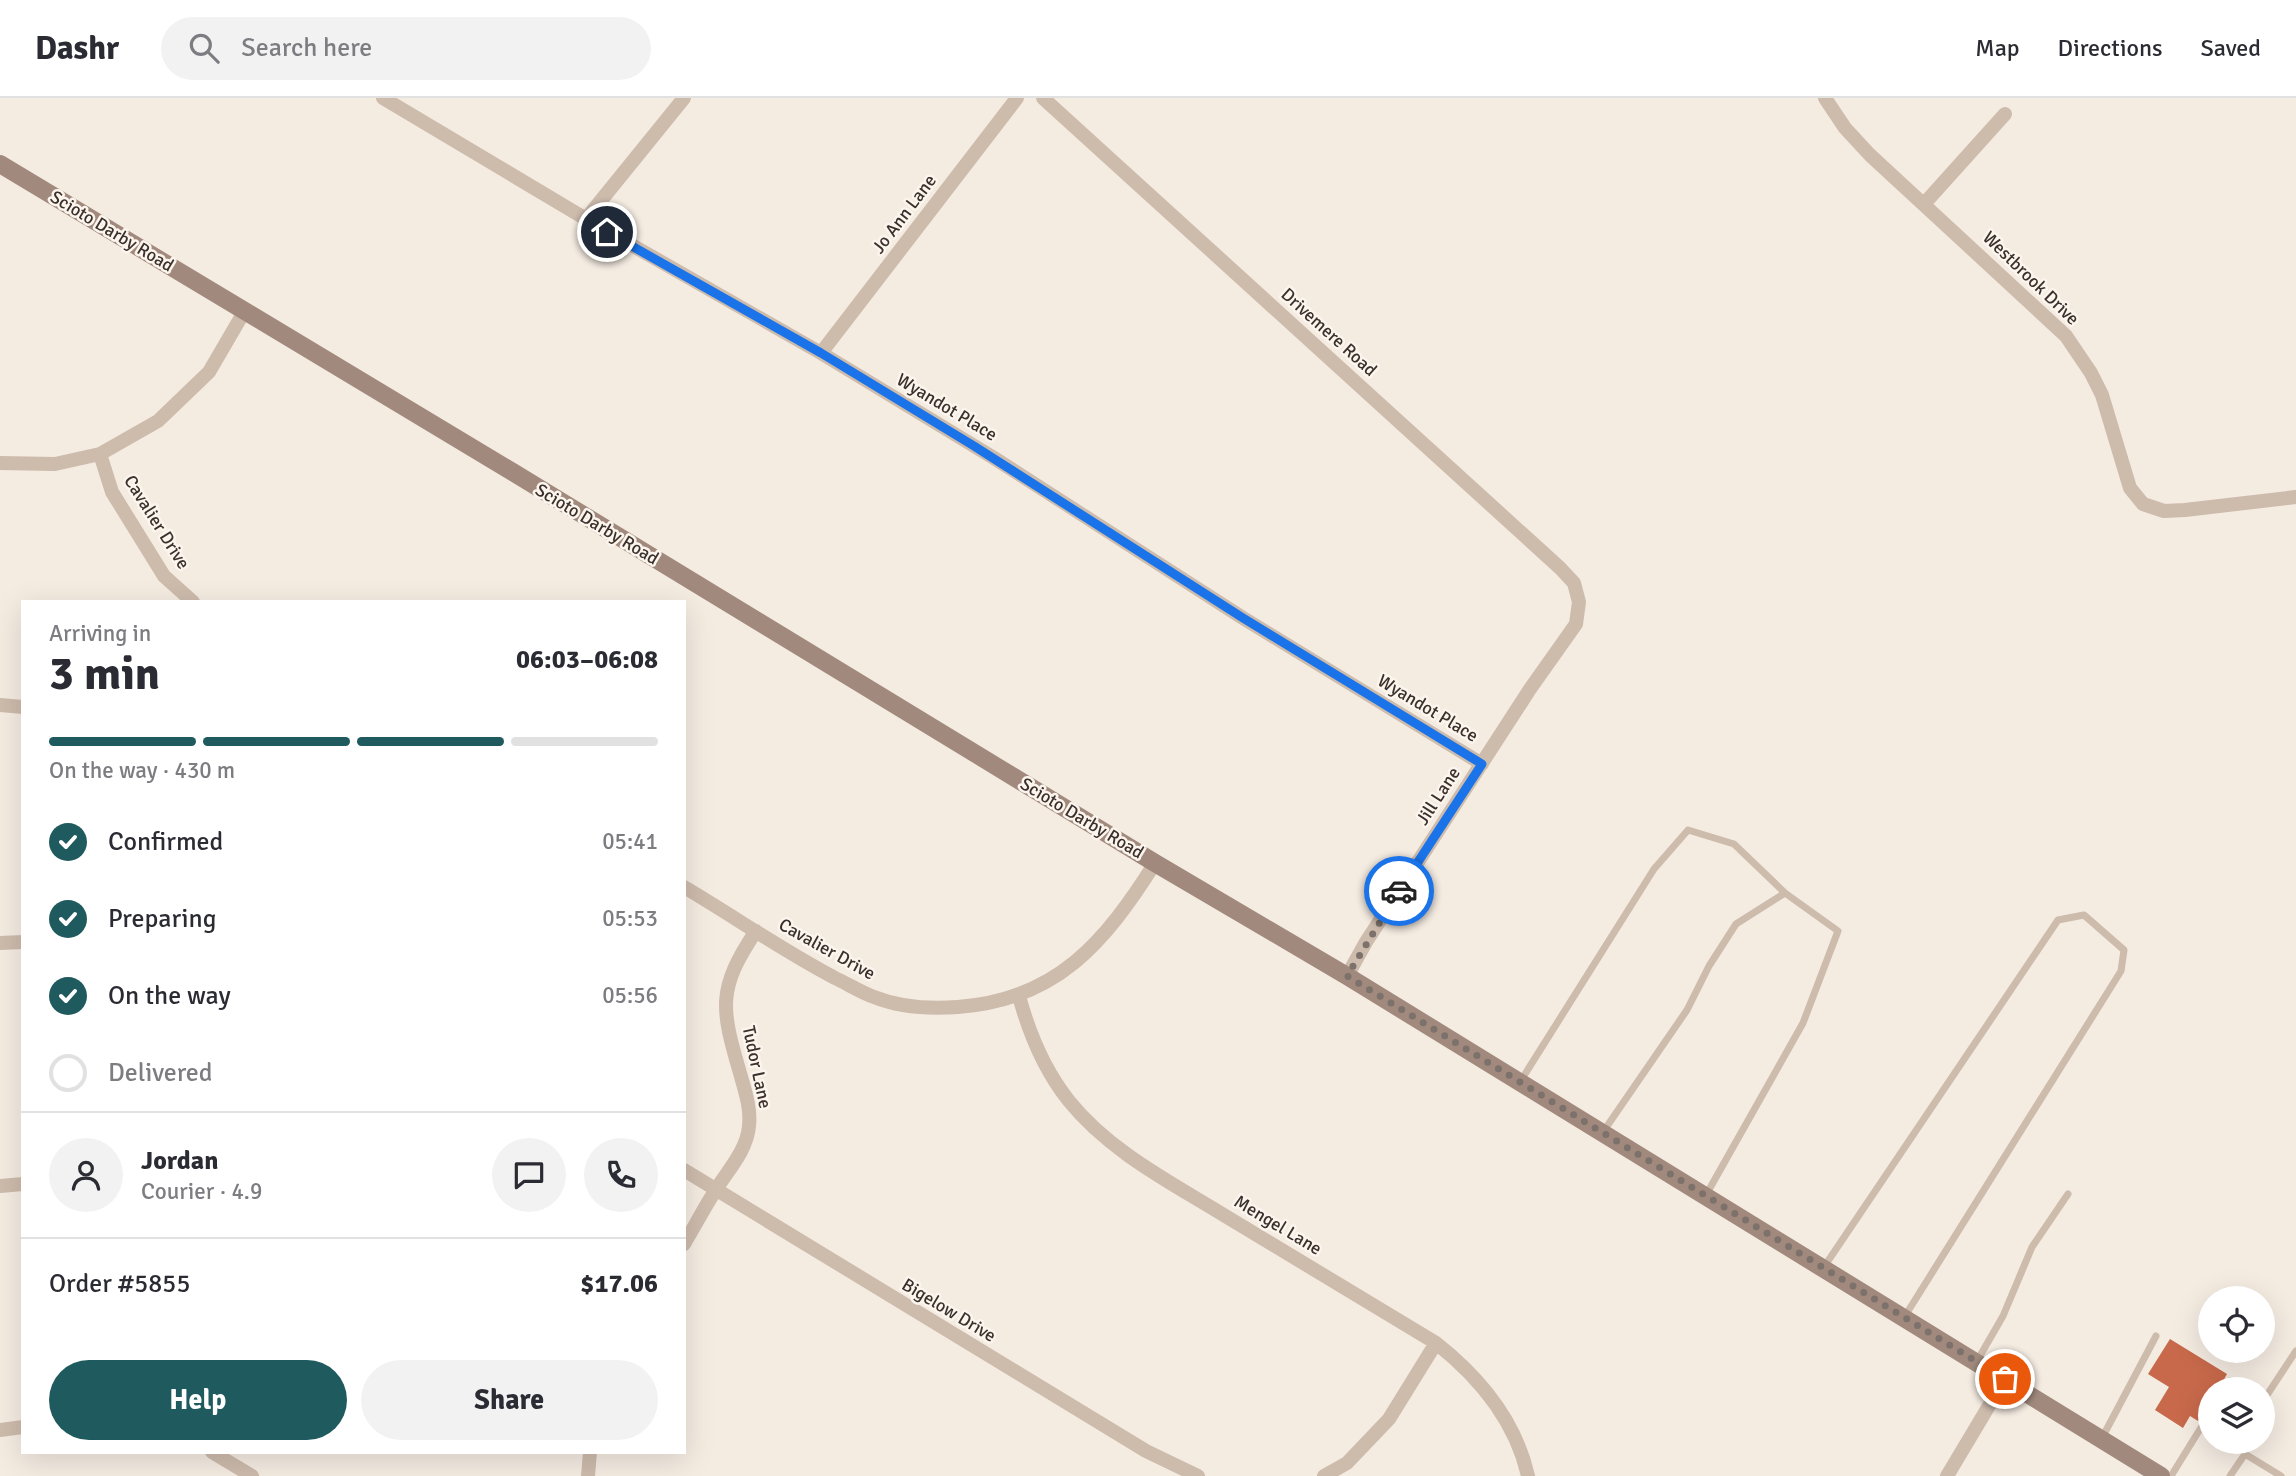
<!DOCTYPE html>
<html lang="en">
<head>
<meta charset="utf-8">
<style>
	body { margin:0; font-family:Signika,sans-serif; background:#f2f2f3; color:#2b2b33; height:100vh; display:flex; flex-direction:column; font-size:26px; white-space:nowrap }
	* { box-sizing:border-box; margin:0 }
	p { font-size:23px; color:#7c7c81 }
	.icon { flex:none; width:38px; height:38px; fill:none; stroke:currentColor; stroke-width:2; stroke-linecap:round; stroke-linejoin:round }
	.map { position:relative; flex:1; overflow:hidden }
	.details { position:absolute; left:21px; top:502px; width:665px; height:854px; display:flex; flex-direction:column; background:#fff; border-radius:0px; box-shadow:0 7px 28px #0002 }
	.details>* { flex:none }
	.fabs { position:absolute; left:2198px; top:1188px; display:grid; gap:14px }
	.fabs a { display:grid; place-items:center; width:77px; height:77px; border-radius:50%; background:#fff; box-shadow:0 7px 28px #0002; font-size:35px }
	.pin { position:absolute; display:grid; place-items:center; width:60px; height:60px; color:#fff; margin:-30px; border:4px solid #fff; border-radius:50%; box-shadow:0 2px 7px #0007 }
	.courier { position:absolute; display:grid; place-items:center; width:70px; height:70px; margin:-35px; border:5px solid #1a73e8; border-radius:50%; background:#fff; color:#222; box-shadow:0 2px 9px #0007 }
	.overview em { font-style:normal; font-weight:800 }
	.overview div { display:flex; flex-direction:column-reverse }
	.overview { display:flex; align-items:center; justify-content:space-between; height:119px; padding:0 28px }
	h1 { font-size:46px; font-weight:800; line-height:52px }
	.bar { display:grid; grid-template-columns:repeat(4,1fr); gap:10px 7px; align-content:center; height:84px; padding:0 28px }
	.bar i { height:9px; border-radius:5px; background:#e1e1e2 }
	.bar .current { background:#1f5a5e }
	.bar p { grid-column:span 4 }
	.line { display:flex; align-items:center; gap:18px; padding:0 28px; border-top:2px solid #e1e1e2 }
	.line div { flex:1 }
	.round { display:grid; place-items:center; flex:none; width:74px; height:74px; border-radius:37px; background:#f2f2f3 }
	ol { padding:0 28px; list-style:none }
	li { display:flex; align-items:center; gap:21px; height:77px }
	li p { margin-inline-start:auto }
	li .icon { padding:7px; border-radius:50%; background:#1f5a5e; color:#fff; stroke-width:4 }
	li:last-child { color:#7c7c81 }
	li i { width:38px; height:38px; border:4px solid #e1e1e2; border-radius:50% }
	.button { display:flex; gap:14px; margin-top:auto; padding:14px 28px }
	.button a { flex:1; height:80px; border-radius:42px; background:#1f5a5e; color:#fff; font-size:28px; font-weight:800; line-height:80px; text-align:center }
	.button a+a { background:#f2f2f3; color:#2b2b33 }
	header { display:flex; align-items:center; gap:42px; box-sizing:border-box; height:98px; padding:0 35px; background:#fff; border-bottom:2px solid #e1e1e2 }
	header strong { font-size:33px }
	nav { display:flex; gap:38px; margin-inline-start:auto; font-size:24px }
	.search { width:490px; height:63px; background:#f2f2f3; display:flex; align-items:center; gap:18px; box-sizing:border-box; padding:0 24px; border-radius:38px; color:#7c7c81; font-size:26px }
	.map>svg:first-child { display:block }
</style>
</head>
<body>
<header>
<strong>Dashr</strong>
<div class="search"><svg class="icon" aria-label="search" viewBox="0 0 24 24"><circle cx="10" cy="10" r="6"/><path d="M15 15l6 6"/></svg>Search here</div>
<nav><a>Map</a><a>Directions</a><a>Saved</a></nav>
</header>
<div class="map">
<svg width="2296" height="1378" viewBox="0 0 2296 1378">
	<rect width="100%" height="100%" fill="#f4ebe1"/>
	<!-- building -->
	<path fill="#c8694b" d="M2170 1241 2227 1276 2218 1292H2210V1303L2198 1323 2190 1318 2183 1330 2155 1312 2169 1289 2148 1276Z"/>
	<g fill="none" stroke-linecap="round" stroke-linejoin="round">
		<!-- service -->
		<path stroke="#cdbbac" stroke-width="7" d="M1520 984 1654 771 1688 732 1734 746 1785 795
			M1603 1034 1687 912 1709 868 1736 826 1785 795 1838 833 1803 925 1706 1097
			M1824 1169 2058 822 2084 817 2124 852 2121 873 1905 1218
			M1977 1263 2003 1218 2032 1149 2068 1096
			M2225 1292 2230 1283
			M2263 1303 2296 1253
			M2102 1340 2156 1238
			M2243 1344 2245 1356
			M2171 1378 2210 1315
			M2230 1378 2245 1356 2281 1378"/>
		<!-- minor -->
		<path stroke="#cdbbac" stroke-width="14" d="M383 0 586 121 821 255 994 360 1243 520 1482 666
			M1043 0 1560 470 1574 485 1579 504 1576 526 1530 591 1366 844 1347 878
			M1825 0 1845 30 1870 57 2066 238 2091 275 2102 297 2130 390 2143 406 2164 413 2185 412 2296 399
			M1924 106 2005 16
			M586 121 684 0
			M821 255 1017 0
			M100 356 112 394 164 478 193 504
			M0 365 55 366 100 356 158 323 209 274 244 214
			M0 607 23 609
			M684 789C735 819 783 853 835 880 848 886 860 894 874 899 899 909 931 911 958 909 1057 902 1105 844 1155 765
			M0 845 23 844
			M1019 898C1029 935 1045 973 1069 1003 1110 1054 1172 1085 1227 1119 1297 1161 1367 1203 1436 1245 1479 1279 1516 1324 1528 1378
			M684 1072 1146 1353 1198 1378
			M0 1088 23 1086
			M684 1146C695 1128 705 1108 717 1090 729 1071 747 1052 749 1028 751 1010 745 993 740 975 721 910 717 891 756 833
			M0 1332 23 1329
			M212 1354 252 1378
			M588 1378 590 1354
			M1324 1378 1347 1365 1389 1321 1436 1245
			M1947 1378 2005 1281"/>
		<!-- secondary -->
		<path stroke="#a18a7d" stroke-width="18" d="M0 66 511 373 1155 765 1347 878 2161 1378"/>
	</g>
	<g fill="none" stroke-linecap="round" stroke-linejoin="round">
		<!-- done -->
		<path stroke="#7c716b" stroke-width="7" stroke-dasharray="0 12.6" d="M1399 793 1347 878 2005 1281"/>
		<!-- route -->
		<path stroke="#1a73e8" stroke-width="9" d="M607 134 821 255 974 348 1243 520 1482 666 1399 793"/>
	</g>
	<g text-anchor="middle" stroke-width="5" stroke-linejoin="round" paint-order="stroke">
		<!-- street labels -->
		<g font-size="18" fill="#3b302b" stroke="#fbf5ee">
			<text transform="translate(904 116) rotate(-53)" y="6">Jo Ann Lane</text>
			<text transform="translate(112 133) rotate(31)" y="6">Scioto Darby Road</text>
			<text transform="translate(2031 180) rotate(44)" y="6">Westbrook Drive</text>
			<text transform="translate(1329 234) rotate(42)" y="6">Drivemere Road</text>
			<text transform="translate(947 309) rotate(31)" y="6">Wyandot Place</text>
			<text transform="translate(157 424) rotate(58)" y="6">Cavalier Drive</text>
			<text transform="translate(597 426) rotate(31)" y="6">Scioto Darby Road</text>
			<text transform="translate(1428 610) rotate(31)" y="6">Wyandot Place</text>
			<text transform="translate(1438 698) rotate(-57)" y="6">Jill Lane</text>
			<text transform="translate(1082 720) rotate(31)" y="6">Scioto Darby Road</text>
			<text transform="translate(827 851) rotate(29)" y="6">Cavalier Drive</text>
			<text transform="translate(757 969) rotate(78)" y="6">Tudor Lane</text>
			<text transform="translate(1278 1127) rotate(31)" y="6">Mengel Lane</text>
			<text transform="translate(949 1212) rotate(31)" y="6">Bigelow Drive</text>
		</g>
	</g>
</svg>
<div class="fabs">
<a><svg class="icon" aria-label="locate" viewBox="0 0 24 24"><circle cx="12" cy="12" r="6"/><path d="M12 2v4M12 18v4M2 12h4M18 12h4"/></svg></a>
<a><svg class="icon" aria-label="layers" viewBox="0 0 24 24"><path d="M12 4l9 5-9 5-9-5zM3 14l9 5 9-5"/></svg></a>
</div>
<div class="pin" style="left:2005px;top:1281px;background:#ea580c"><svg class="icon" aria-label="bag" viewBox="0 0 24 24"><path d="M5 8h14l-1 12H6zM9 8a3 3 0 0 1 6 0"/></svg></div>
<div class="pin" style="left:607px;top:134px;background:#1f2937"><svg class="icon" aria-label="home" viewBox="0 0 24 24"><path d="M3 11l9-7 9 7M6 9v11h12V9"/></svg></div>
<div class="courier" style="left:1399px;top:793px"><svg class="icon" aria-label="car" viewBox="0 0 24 24"><path d="M5 17H2v-5l4-1 3-4h7l3 4 3 1v5h-3M9 17h6M6 11h13"/><circle cx="7" cy="17" r="2"/><circle cx="17" cy="17" r="2"/></svg></div>
<section class="details">
<div class="overview"><div><h1>3 min</h1><p>Arriving in</p></div><em>06:03–06:08</em></div>
<div class="bar"><i class="current"></i><i class="current"></i><i class="current"></i><i></i><p>On the way · 430 m</p></div>
<ol>
<li><svg class="icon" aria-label="check" viewBox="0 0 24 24"><path d="M5 12l5 5 9-10"/></svg>Confirmed<p>05:41</p></li>
<li><svg class="icon" aria-label="check" viewBox="0 0 24 24"><path d="M5 12l5 5 9-10"/></svg>Preparing<p>05:53</p></li>
<li><svg class="icon" aria-label="check" viewBox="0 0 24 24"><path d="M5 12l5 5 9-10"/></svg>On the way<p>05:56</p></li>
<li><i></i>Delivered</li>
</ol>
<div class="line" style="height:126px"><a class="round"><svg class="icon" aria-label="person" viewBox="0 0 24 24"><circle cx="12" cy="8" r="4"/><path d="M4 21q1-7 8-7t8 7"/></svg></a><div><b>Jordan</b><p>Courier · 4.9</p></div><a class="round"><svg class="icon" aria-label="chat" viewBox="0 0 24 24"><path d="M4 5h16v11H9l-5 4z"/></svg></a><a class="round"><svg class="icon" aria-label="phone" viewBox="0 0 24 24"><path d="M5 4h4l2 5-3 2q2 4 5 5l2-3 5 2v4C11 20 4 13 5 4z"/></svg></a></div>
<div class="line" style="height:91px"><div>Order #5855</div><b>$17.06</b></div>
<div class="button"><a>Help</a><a>Share</a></div>
</section>
</div>
</body>
</html>
